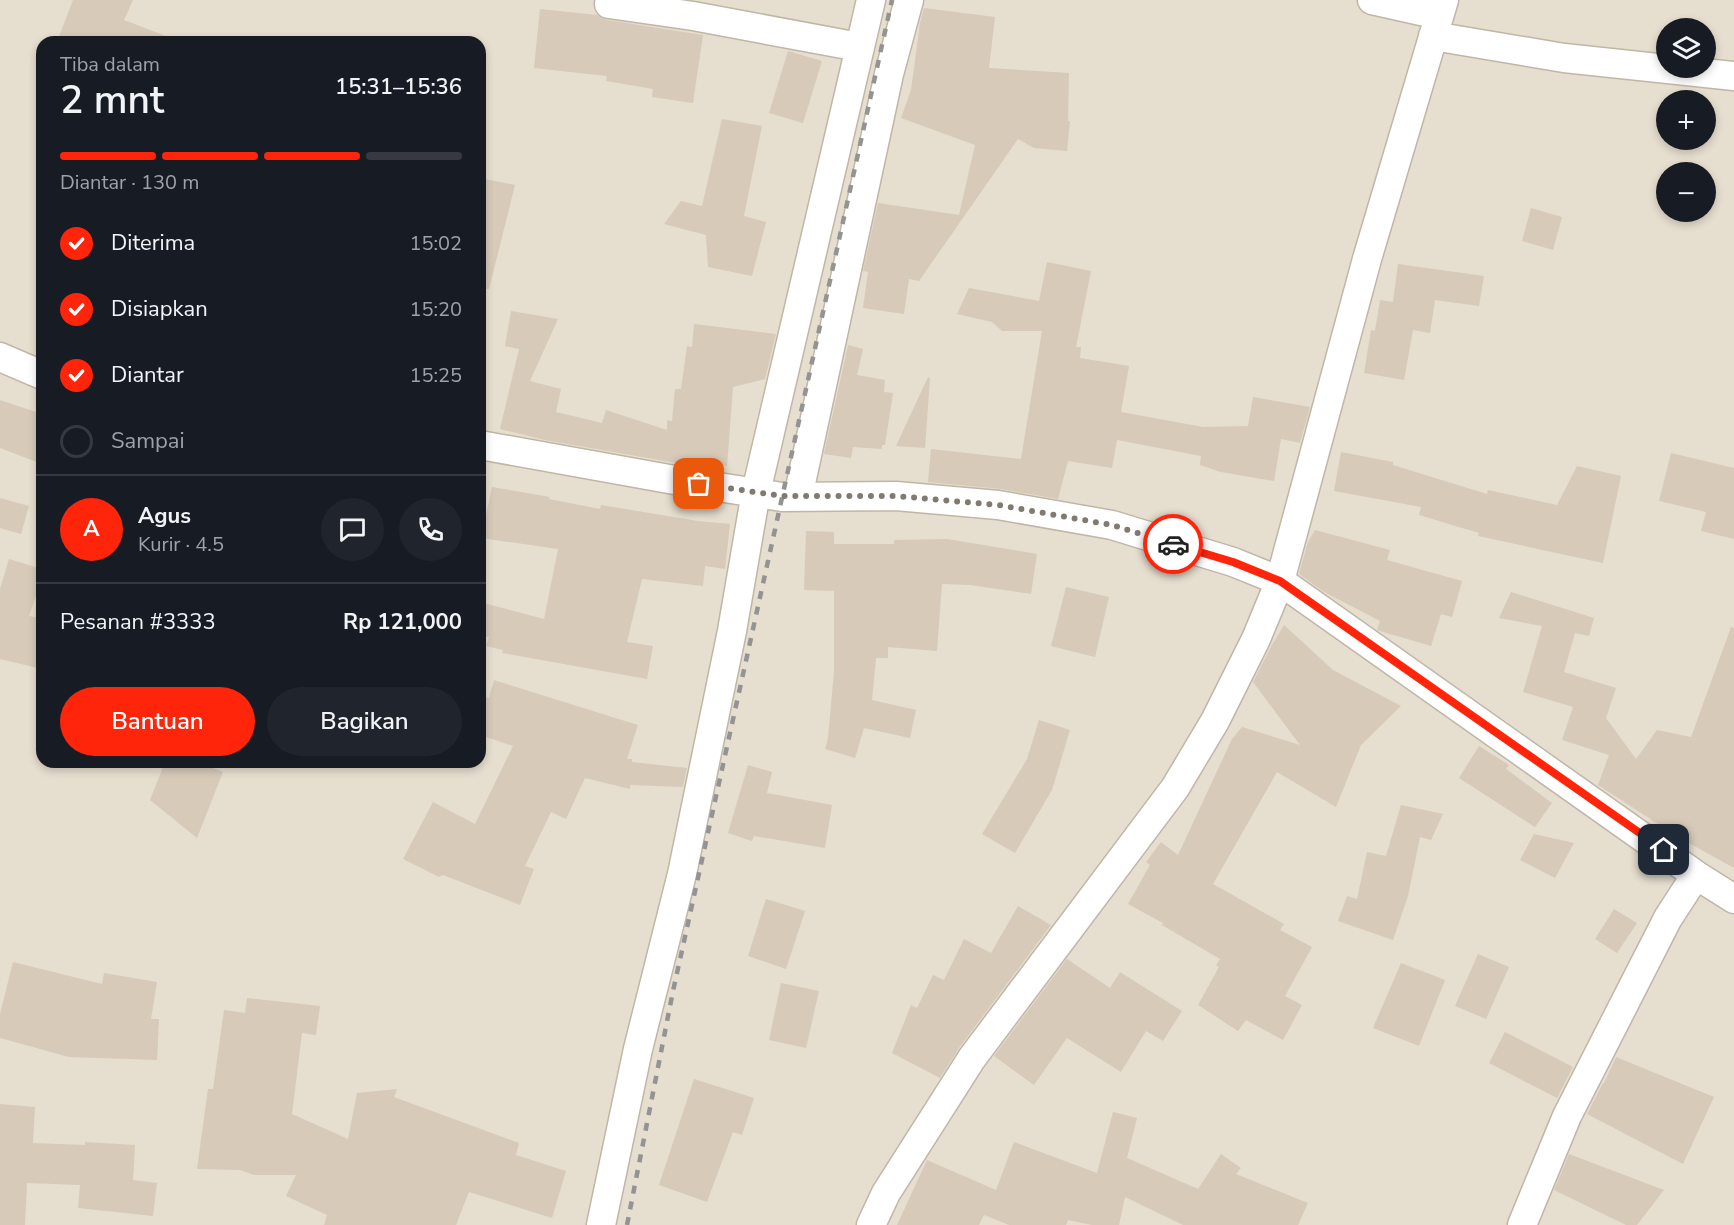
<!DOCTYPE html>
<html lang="id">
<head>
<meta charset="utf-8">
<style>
	body { margin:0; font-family:"Nunito Sans",sans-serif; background:#20242c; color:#f1f3f6; height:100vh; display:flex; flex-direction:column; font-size:22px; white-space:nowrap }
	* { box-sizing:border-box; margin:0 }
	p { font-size:20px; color:#9ea1a6 }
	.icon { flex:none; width:33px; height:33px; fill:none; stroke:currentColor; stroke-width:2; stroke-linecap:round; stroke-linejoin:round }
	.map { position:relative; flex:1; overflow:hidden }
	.panel { position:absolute; left:36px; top:36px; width:450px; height:732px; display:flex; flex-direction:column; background:#171b24; border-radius:18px; box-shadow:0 3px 9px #0003 }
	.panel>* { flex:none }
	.buttons { position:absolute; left:1656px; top:18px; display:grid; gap:12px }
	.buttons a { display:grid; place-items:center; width:60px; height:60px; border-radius:50%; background:#171b24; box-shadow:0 3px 9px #0003; font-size:30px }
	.pin { position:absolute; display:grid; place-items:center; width:51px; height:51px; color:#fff; margin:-26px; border-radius:12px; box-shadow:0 3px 9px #0006 }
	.courier { position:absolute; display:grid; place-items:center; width:60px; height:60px; margin:-30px; border:4px solid #ff250b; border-radius:50%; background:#fff; color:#222; box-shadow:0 2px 8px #0007 }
	.head em { font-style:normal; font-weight:600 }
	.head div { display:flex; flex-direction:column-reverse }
	.head { display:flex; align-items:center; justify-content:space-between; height:102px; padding:0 24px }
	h1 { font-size:39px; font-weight:600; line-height:45px }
	.bar { display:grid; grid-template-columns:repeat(4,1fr); gap:9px 6px; align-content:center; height:72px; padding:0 24px }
	.bar i { height:8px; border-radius:4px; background:#363941 }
	.bar .current { background:#ff250b }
	.bar p { grid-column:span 4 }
	.line { display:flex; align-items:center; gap:15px; padding:0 24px; border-top:2px solid #363941 }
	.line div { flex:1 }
	.round { display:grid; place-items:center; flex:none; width:63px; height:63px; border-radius:32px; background:#20242c }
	ol { padding:0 24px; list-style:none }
	li { display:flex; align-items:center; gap:18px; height:66px }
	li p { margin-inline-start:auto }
	li .icon { padding:6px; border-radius:50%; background:#ff250b; color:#fff; stroke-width:4 }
	li:last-child { color:#9ea1a6 }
	li i { width:33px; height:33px; border:3px solid #363941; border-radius:50% }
	.action { display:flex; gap:12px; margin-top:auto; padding:12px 24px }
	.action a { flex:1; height:69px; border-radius:36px; background:#ff250b; color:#fff; font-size:24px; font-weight:600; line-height:69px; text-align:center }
	.action a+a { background:#20242c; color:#f1f3f6 }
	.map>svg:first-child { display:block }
</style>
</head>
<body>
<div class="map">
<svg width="1734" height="1225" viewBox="0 0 1734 1225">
	<rect width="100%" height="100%" fill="#f2ece1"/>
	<!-- residential -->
	<path fill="#e6decf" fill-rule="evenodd" d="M0 0H1734V1225H0ZM1666 28H1706V68H1666ZM42 42H480V762H42ZM1666 100H1706V140H1666ZM1666 172H1706V212H1666Z"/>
	<!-- building -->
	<path fill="#d7cab9" d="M73 0H133L124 20 176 40 175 42H57Z
		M924 8 995 17 989 68 1069 73 1068 121H1070L1067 151 1034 148 1018 139 919 281 909 279 904 314 863 308 868 272 863 271 878 203 959 215 975 145 901 118 911 90 920 23Z
		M540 9 597 15 607 20 703 35 693 103 652 97 653 89 606 81 607 76 534 68Z
		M788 51 822 61 803 123 769 113Z
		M722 119 762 126 744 216 766 222 752 276 708 267 706 235 664 224 681 201 702 206Z
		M480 178 515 185 489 289 480 288Z
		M1531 208 1562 217 1553 250 1522 241Z
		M1047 262 1091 271 1076 347H1081L1080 358 1129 366 1121 412 1203 427 1248 426 1253 397 1310 407 1300 443 1281 439 1274 481 1221 472 1200 465 1201 456 1117 440 1112 468 1068 461 1058 499 1001 489 928 482 931 449 1021 459 1042 331H1002L992 322 957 314 969 288 1039 301Z
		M1398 264 1484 276 1479 306 1435 300 1430 333 1413 330 1404 380 1364 373 1371 330 1375 331 1380 300 1393 302Z
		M511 311 558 319 530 381 561 389 556 412 602 423 606 410 667 430V420L672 421 675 389H681L687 346 692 347 694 324 776 334 765 379 733 387 727 466 670 462 545 440 500 429 519 349 505 346Z
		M848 345 863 349 857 375 885 380 884 392 893 393 885 445H882V449L853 447 851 458 824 454Z
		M928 377 930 378 925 448 896 446Z
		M0 400 42 414V464L0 448Z
		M1341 452 1393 462V465L1487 494 1488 490 1557 505 1577 466 1621 476 1603 563 1478 536 1479 533 1419 515 1421 507 1334 491Z
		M1671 453 1734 468V539L1701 531 1706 512 1659 501Z
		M492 487 550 497 549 499 600 509 601 505 698 521 730 524 725 569 705 566 703 586 642 579 627 642 653 646 647 679 502 653 503 650 486 646 489 637 480 636V602L544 619 558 549 481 538Z
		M0 498 29 506 21 534 0 528Z
		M1315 530 1390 550 1387 560 1462 581 1452 617 1441 614 1431 646 1380 631 1377 630 1380 621 1324 592 1299 574 1308 542Z
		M806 531 834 532V544H894V540L947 539 1037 554 1031 594 970 585 942 584 937 651 888 647V658H876L872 700 916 710 910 738 864 728 855 758 825 749 828 738 834 672V591L804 590Z
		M9 559 42 569V579L29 616 42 618V669L0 659V589Z
		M1066 587 1109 597 1095 657 1051 646Z
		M1511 592 1594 618 1589 636 1575 633 1564 672 1616 688 1606 718 1636 759 1657 730 1691 737 1731 627 1734 628V868L1678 837 1598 785 1609 755 1562 740 1573 707 1523 692 1542 626 1499 618Z
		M1284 625 1333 670 1401 706 1361 745 1336 807 1277 772 1213 884 1284 924 1280 930 1312 947 1285 996 1302 1005 1283 1040 1246 1020 1238 1031 1198 1005 1219 967 1216 965 1220 959 1162 925 1163 923 1128 904 1150 865 1146 862 1161 842 1178 855 1232 739 1242 727 1300 745 1253 682 1272 645Z
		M494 680 638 725 627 759H632V762L687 768 683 787 630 785V789L585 778 566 819 551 812 525 866 534 869 520 905 443 875 439 877 403 859 433 802 475 824 513 746 480 735V695L489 698Z
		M1039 720 1070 730 1052 790 1015 853 982 834 1027 759Z
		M1479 746 1509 765 1506 769 1552 803 1535 827 1459 778Z
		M165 762H197L223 772 197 838 150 800Z
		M748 765 772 772 767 793 832 805 825 848 754 836 752 841 728 833Z
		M1401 805 1443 814 1431 840 1420 837 1408 896 1393 940 1338 921 1347 896 1357 899 1367 852 1386 856Z
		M1534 834 1574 843 1555 878 1520 860Z
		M766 899 805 911 786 969 748 956Z
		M1018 906 1051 925 959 1048 940 1078 892 1053 911 1005 917 1008 933 975 944 980 964 939 991 953Z
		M1614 909 1637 923 1617 953 1595 939Z
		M1478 954 1509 967 1486 1019 1455 1006Z
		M1067 959 1110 988 1120 972 1182 1011 1163 1041 1146 1031 1121 1072 1067 1038 1034 1085 994 1056Z
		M13 962 102 984 104 973 157 982 151 1019H159L157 1060 69 1057 0 1038V1014Z
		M1401 963 1445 980 1419 1046 1373 1028Z
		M781 983 819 991 806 1048 769 1040Z
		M247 998 320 1006 316 1035 302 1033 292 1114 348 1139 357 1093 397 1089 394 1097 519 1143 516 1155 566 1171 552 1218 469 1192 456 1225H324L327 1215 286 1196 296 1175H254L240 1170 197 1169 208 1089H213L224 1010 245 1013Z
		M1505 1032 1573 1067 1557 1098 1489 1063Z
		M1616 1057 1714 1097 1683 1164 1587 1114 1603 1083H1604Z
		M694 1079 754 1098 742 1135 733 1132 707 1202 659 1185Z
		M0 1104 35 1107 33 1143 85 1145V1142L135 1145 133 1180 157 1183 153 1216 78 1208 80 1185 27 1183 25 1225H0Z
		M1113 1112 1137 1118 1127 1158 1198 1189 1221 1154 1241 1168 1236 1174 1308 1203 1298 1225H1183L1125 1197 1119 1225H1092L1068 1220 1066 1225H1009L984 1215 979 1225H897L927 1160 996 1190 1014 1142 1097 1173Z
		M1569 1154 1664 1190 1637 1225H1626L1554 1190Z"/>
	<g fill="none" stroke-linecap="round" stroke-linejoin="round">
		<!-- minor casing -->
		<g stroke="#c0b6a7" stroke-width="31">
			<path id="minor" d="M1372 0 1439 15
				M609 4 693 16 859 47
				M1433 36 1564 58 1734 76
				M0 357 42 375
				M480 445 680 481 782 497 896 496 998 505 1112 525 1233 562 1280 581 1696 875 1734 899
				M798 497 889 74 909 0
				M601 1225 638 1049 682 874 732 631 756 492 871 0
				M871 1225 886 1193 972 1058 1175 788 1215 721 1256 639 1280 581 1367 259 1444 0
				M1522 1225 1567 1116 1668 918 1696 875"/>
		</g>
		<!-- minor -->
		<use href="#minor" stroke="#fff" stroke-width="28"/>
		<!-- rail -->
		<path stroke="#939393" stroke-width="4.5" stroke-dasharray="8 8" stroke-linecap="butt" d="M627 1225 673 991 892 0"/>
	</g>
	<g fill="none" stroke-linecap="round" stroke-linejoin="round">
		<!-- done -->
		<path stroke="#807a6f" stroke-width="6" stroke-dasharray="0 10.8" d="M699 484 783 496H896L998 505 1112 525 1173 544"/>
		<!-- route -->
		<path stroke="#ff250b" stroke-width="8" d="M1173 544 1233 562 1280 581 1664 850"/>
	</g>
</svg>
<div class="buttons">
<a><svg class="icon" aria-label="layers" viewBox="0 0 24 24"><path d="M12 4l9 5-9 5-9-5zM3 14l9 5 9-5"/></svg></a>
<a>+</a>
<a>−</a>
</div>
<div class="pin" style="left:699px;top:484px;background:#ea580c"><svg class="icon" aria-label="bag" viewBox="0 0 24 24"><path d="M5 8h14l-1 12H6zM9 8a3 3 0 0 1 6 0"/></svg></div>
<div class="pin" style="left:1664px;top:850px;background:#1f2937"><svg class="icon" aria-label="home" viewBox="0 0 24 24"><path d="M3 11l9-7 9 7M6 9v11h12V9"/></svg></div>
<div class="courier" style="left:1173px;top:544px"><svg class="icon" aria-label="car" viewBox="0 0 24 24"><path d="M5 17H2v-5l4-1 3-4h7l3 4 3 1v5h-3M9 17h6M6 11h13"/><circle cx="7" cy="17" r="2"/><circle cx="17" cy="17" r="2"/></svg></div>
<section class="panel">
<div class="head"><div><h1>2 mnt</h1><p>Tiba dalam</p></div><em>15:31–15:36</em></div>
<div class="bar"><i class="current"></i><i class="current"></i><i class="current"></i><i></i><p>Diantar · 130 m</p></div>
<ol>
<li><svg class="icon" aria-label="check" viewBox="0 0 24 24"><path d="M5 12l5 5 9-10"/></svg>Diterima<p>15:02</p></li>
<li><svg class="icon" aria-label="check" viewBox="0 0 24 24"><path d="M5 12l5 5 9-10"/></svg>Disiapkan<p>15:20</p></li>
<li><svg class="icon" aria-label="check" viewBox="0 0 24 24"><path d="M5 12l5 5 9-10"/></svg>Diantar<p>15:25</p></li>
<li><i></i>Sampai</li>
</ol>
<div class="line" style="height:108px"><b class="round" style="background:#ff250b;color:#fff">A</b><div><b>Agus</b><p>Kurir · 4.5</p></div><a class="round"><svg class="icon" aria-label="chat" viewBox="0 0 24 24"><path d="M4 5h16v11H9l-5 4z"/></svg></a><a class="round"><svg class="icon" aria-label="phone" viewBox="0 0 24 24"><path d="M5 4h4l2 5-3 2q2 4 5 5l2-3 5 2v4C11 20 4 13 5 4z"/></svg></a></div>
<div class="line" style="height:78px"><div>Pesanan #3333</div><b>Rp 121,000</b></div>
<div class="action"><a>Bantuan</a><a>Bagikan</a></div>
</section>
</div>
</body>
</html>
